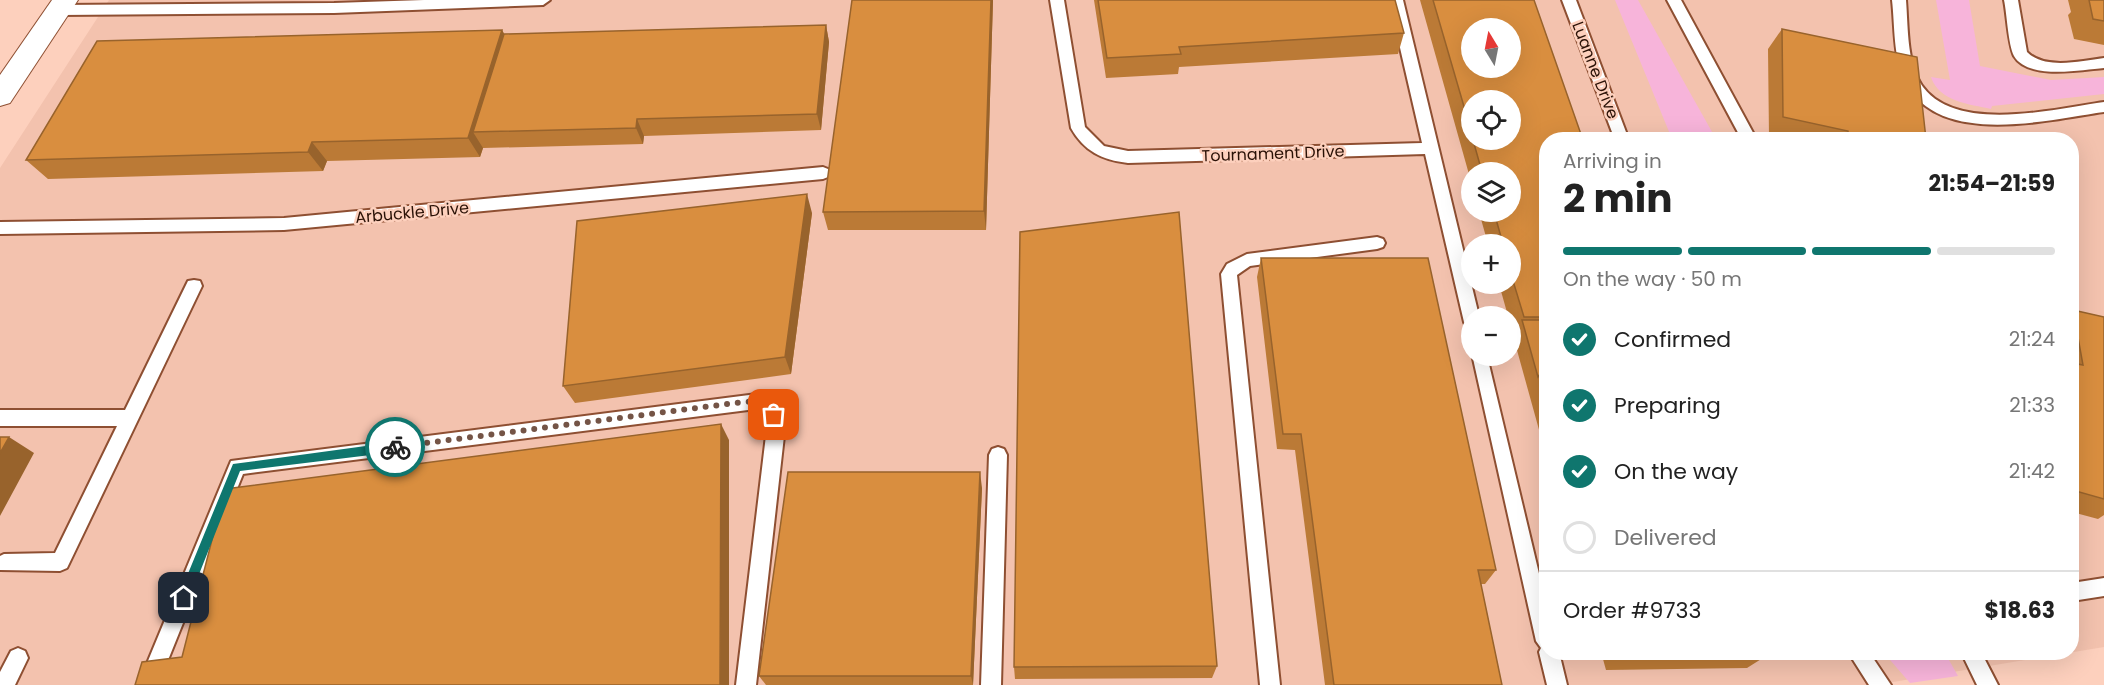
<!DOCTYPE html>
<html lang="en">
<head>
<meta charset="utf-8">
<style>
	body { margin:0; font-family:Poppins,sans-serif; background:#f2f2f2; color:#222; height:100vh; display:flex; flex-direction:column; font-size:22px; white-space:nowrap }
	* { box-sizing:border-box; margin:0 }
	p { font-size:20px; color:#767676 }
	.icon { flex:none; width:33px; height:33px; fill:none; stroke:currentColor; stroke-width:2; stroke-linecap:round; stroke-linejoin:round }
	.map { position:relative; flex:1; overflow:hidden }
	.drawer { position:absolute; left:1539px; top:132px; width:540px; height:528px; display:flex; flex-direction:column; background:#fff; border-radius:24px; box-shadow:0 6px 24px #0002 }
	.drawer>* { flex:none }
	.needle { width:39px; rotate:350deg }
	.fabs { position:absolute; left:1461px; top:18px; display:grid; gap:12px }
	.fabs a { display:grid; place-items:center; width:60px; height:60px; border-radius:50%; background:#fff; box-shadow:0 6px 24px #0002; font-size:30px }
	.pin { position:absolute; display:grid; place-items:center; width:51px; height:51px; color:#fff; margin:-26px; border-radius:12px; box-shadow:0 3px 9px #0006 }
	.courier { position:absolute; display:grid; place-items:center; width:60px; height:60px; margin:-30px; border:4px solid #0f766e; border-radius:50%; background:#fff; color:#222; box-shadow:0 2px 8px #0007 }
	.headline em { font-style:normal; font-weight:700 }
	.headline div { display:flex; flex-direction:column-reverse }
	.headline { display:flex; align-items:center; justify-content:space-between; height:102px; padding:0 24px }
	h1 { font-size:39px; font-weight:700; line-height:45px }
	.bar { display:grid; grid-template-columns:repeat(4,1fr); gap:9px 6px; align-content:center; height:72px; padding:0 24px }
	.bar i { height:8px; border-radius:4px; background:#e0e0e0 }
	.bar .active { background:#0f766e }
	.bar p { grid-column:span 4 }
	.line { display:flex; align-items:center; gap:15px; padding:0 24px; border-top:2px solid #e0e0e0 }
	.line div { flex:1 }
	ol { padding:0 24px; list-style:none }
	li { display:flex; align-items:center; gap:18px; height:66px }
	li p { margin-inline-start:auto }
	li .icon { padding:6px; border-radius:50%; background:#0f766e; color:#fff; stroke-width:4 }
	li:last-child { color:#767676 }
	li i { width:33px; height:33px; border:3px solid #e0e0e0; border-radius:50% }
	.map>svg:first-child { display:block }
</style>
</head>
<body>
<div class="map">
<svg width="2104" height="685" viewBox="0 0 2104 685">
	<rect width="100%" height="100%" fill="#fdd0bd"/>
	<!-- built -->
	<path fill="#f3c2ae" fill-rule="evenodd" d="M109 0H2104V647L1875 685H0V168ZM1472 28H1510V68H1472ZM1472 100H1510V140H1472ZM1546 140H2072V652H1546ZM1472 172H1510V212H1472ZM1472 244H1510V284H1472ZM1472 316H1510V356H1472Z"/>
	<!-- green -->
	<path fill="#f7b4da" d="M1615 0H1638L1716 139H1672Z
		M1936 0H1969L1980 66 2051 80 2104 77V94L1992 106 1991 109C1970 104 1939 102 1931 77L1950 80Z
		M1884 653H1945L1958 676 1910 683Z"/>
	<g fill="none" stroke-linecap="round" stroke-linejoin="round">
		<!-- service casing -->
		<g stroke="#8e4f32" stroke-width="4">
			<path id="service" d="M424 0H550L543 5 334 13 59 15 52 10 59 5 334 3Z
				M1050 0H1064L1085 127 1104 146 1128 151 1422 143 1389 0H1403L1479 316H1472V329L1466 327 1464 322 1425 154 1128 163C1102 160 1084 151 1071 128Z
				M1562 0H1576L1629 140H1615Z
				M1667 0H1681L1757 140H1742Z
				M1892 0H1906C1908 25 1907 54 1917 77 1945 137 2053 109 2104 102V112C2046 120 1938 148 1905 81 1893 57 1895 26 1892 0Z
				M2004 0H2018L2027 52C2045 70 2081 61 2104 58V68C2081 70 2028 80 2014 56 2008 44 2007 14 2004 0Z
				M823 167 828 169 830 173 828 177 823 179 284 230 0 234V222L284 218Z
				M1377 237 1383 239 1385 243 1383 247 1377 249 1250 266 1237 275 1280 685H1260L1221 274 1227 264 1247 254Z
				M194 280 200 281 202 286 67 568 60 571 0 570V556L4 554 55 553 117 426H0V410H125L188 281Z
				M1472 354 1487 356 1546 603V652H1559L1567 685H1547L1539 652 1541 648 1536 641Z
				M757 394 774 403 785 427 756 685H736L767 427 764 416 756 409 243 474 158 685H138L231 461Z
				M998 447 1004 449 1007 455 1001 685H981L989 455 992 449Z
				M2104 578V596L2072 601V583Z
				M18 648 25 651 28 658 15 685H0V672L11 651Z
				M1848 652H1869L1891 685H1869Z
				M1961 652H1981L1998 685H1977Z"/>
		</g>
		<!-- minor casing -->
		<g stroke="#8e4f32" stroke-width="2">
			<path id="minor" d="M52 0H78L10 103 0 106V75Z"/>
		</g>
		<!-- service -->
		<use href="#service" fill="#fff" fill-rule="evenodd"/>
		<!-- minor -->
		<use href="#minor" fill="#fff" fill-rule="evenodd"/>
	</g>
	<!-- wall -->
	<path fill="#bb7a36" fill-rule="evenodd" d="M993 0 986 230H828L823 212Z
		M1094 0H1395L1404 33 1398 54 1179 67 1178 74 1106 78Z
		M1420 0H1534L1546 140V455L1510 325V316H1508L1499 284H1510V244H1488L1479 212H1510V172H1472V185ZM1472 100 1510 140H1472Z
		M2068 0H2104V45L2074 39 2068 15 2071 12Z
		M826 25 829 42 821 130 644 136 643 144 483 148 480 157 327 161 323 171 48 179 26 160 502 30 504 34Z
		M1782 29 1926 139 1927 140H1782L1769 137 1768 49Z
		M812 213 791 374 575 403 563 386Z
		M1261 258 1496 570 1485 584H1481L1502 685H1325L1295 450 1277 449 1257 277Z
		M2073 310 2104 317V515L2098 519 2072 512V311Z
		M982 488 973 685H766L759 676Z
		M1601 652H1765L1766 656 1747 668 1606 670Z
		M1217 666 1212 678 1015 679 1014 667Z"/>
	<!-- shaded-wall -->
	<path fill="#98632c" d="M991 0H993L986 230 984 211Z
		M826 25 829 42 821 130 817 114Z
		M502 30 513 50 473 132 483 148 480 157 468 138Z
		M637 119 644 136 643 144 636 128Z
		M312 142 327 161 323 171 308 152Z
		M807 194 812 213 791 374 785 357Z
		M721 424 729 440V685H720Z
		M9 437 34 453 0 516V453Z
		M980 472 982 488 973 685 971 676Z"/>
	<!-- building -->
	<path fill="#d98e3f" stroke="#98632c" stroke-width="1.5" fill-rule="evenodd" d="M852 0H991L984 211 823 212Z
		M1098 0H1395L1404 33 1179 47 1181 54 1107 58Z
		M1433 0H1534L1583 140H1546V317H1524L1510 271V244H1503L1494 212H1510V172H1482L1473 140H1510V100H1472V134ZM1472 28H1510V68H1472Z
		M2089 0H2104V21L2093 19Z
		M826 25 817 114 637 119 636 128 473 132 504 34Z
		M1782 29 1917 57 1926 139 1927 140H1848V131L1783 117Z
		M502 30 468 138 312 142 308 152 26 160 97 41Z
		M807 194 785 357 563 386 577 221Z
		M1179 212 1217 666 1014 667 1020 232Z
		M1261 258H1428L1496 570H1478L1502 685H1334L1301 434H1283Z
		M2073 310 2104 317V499L2072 490V363L2083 365Z
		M1522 320H1546V374H1540L1538 377Z
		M1540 374H1546V397Z
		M721 424 720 685H135L142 662 182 657 225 489Z
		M0 437H9L0 453Z
		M788 472H980L971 676H759Z
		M1620 652H1765L1766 656 1621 658Z"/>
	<!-- route -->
	<path fill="#0f766e" d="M395 442 400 447 395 452 240 471 188 602H180L178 598 233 464Z"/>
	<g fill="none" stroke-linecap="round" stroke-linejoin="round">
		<!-- done -->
		<path stroke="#745446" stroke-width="6" stroke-dasharray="0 10.8" d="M395 447 743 402C757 401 766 402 774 415"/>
	</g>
	<g text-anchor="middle" stroke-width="5" stroke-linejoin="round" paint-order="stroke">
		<!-- street labels -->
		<g font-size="16" fill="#2a1106" stroke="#fdd0bd">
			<text transform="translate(1596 70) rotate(69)" y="6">Luanne Drive</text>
			<text transform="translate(1273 153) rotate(-2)" y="6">Tournament Drive</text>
			<text transform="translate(412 212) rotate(-5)" y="6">Arbuckle Drive</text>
		</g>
	</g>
</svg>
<div class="fabs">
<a><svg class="needle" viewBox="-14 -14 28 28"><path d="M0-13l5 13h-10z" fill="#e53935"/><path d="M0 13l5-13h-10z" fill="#767676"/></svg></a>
<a><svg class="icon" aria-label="locate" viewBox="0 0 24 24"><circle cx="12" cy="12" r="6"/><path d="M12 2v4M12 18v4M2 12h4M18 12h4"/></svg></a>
<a><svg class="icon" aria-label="layers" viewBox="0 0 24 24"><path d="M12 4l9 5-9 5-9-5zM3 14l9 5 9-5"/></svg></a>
<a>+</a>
<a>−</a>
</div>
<div class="pin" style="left:774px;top:415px;background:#ea580c"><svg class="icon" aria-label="bag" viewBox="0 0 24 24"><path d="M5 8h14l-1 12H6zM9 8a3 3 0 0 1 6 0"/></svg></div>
<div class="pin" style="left:184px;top:598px;background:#1f2937"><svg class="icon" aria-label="home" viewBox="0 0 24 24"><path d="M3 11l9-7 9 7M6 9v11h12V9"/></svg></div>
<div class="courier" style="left:395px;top:447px"><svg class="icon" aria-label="bike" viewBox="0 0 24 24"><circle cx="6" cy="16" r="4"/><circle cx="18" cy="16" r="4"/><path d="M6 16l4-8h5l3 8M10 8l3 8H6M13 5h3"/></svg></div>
<section class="drawer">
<div class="headline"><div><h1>2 min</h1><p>Arriving in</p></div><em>21:54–21:59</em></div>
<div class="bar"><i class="active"></i><i class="active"></i><i class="active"></i><i></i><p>On the way · 50 m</p></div>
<ol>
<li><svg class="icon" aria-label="check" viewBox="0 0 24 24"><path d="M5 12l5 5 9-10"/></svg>Confirmed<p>21:24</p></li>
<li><svg class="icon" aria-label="check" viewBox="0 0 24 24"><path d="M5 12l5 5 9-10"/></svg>Preparing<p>21:33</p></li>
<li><svg class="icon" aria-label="check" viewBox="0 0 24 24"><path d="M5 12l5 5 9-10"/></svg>On the way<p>21:42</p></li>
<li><i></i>Delivered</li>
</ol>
<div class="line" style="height:78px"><div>Order #9733</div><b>$18.63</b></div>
</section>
</div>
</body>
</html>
